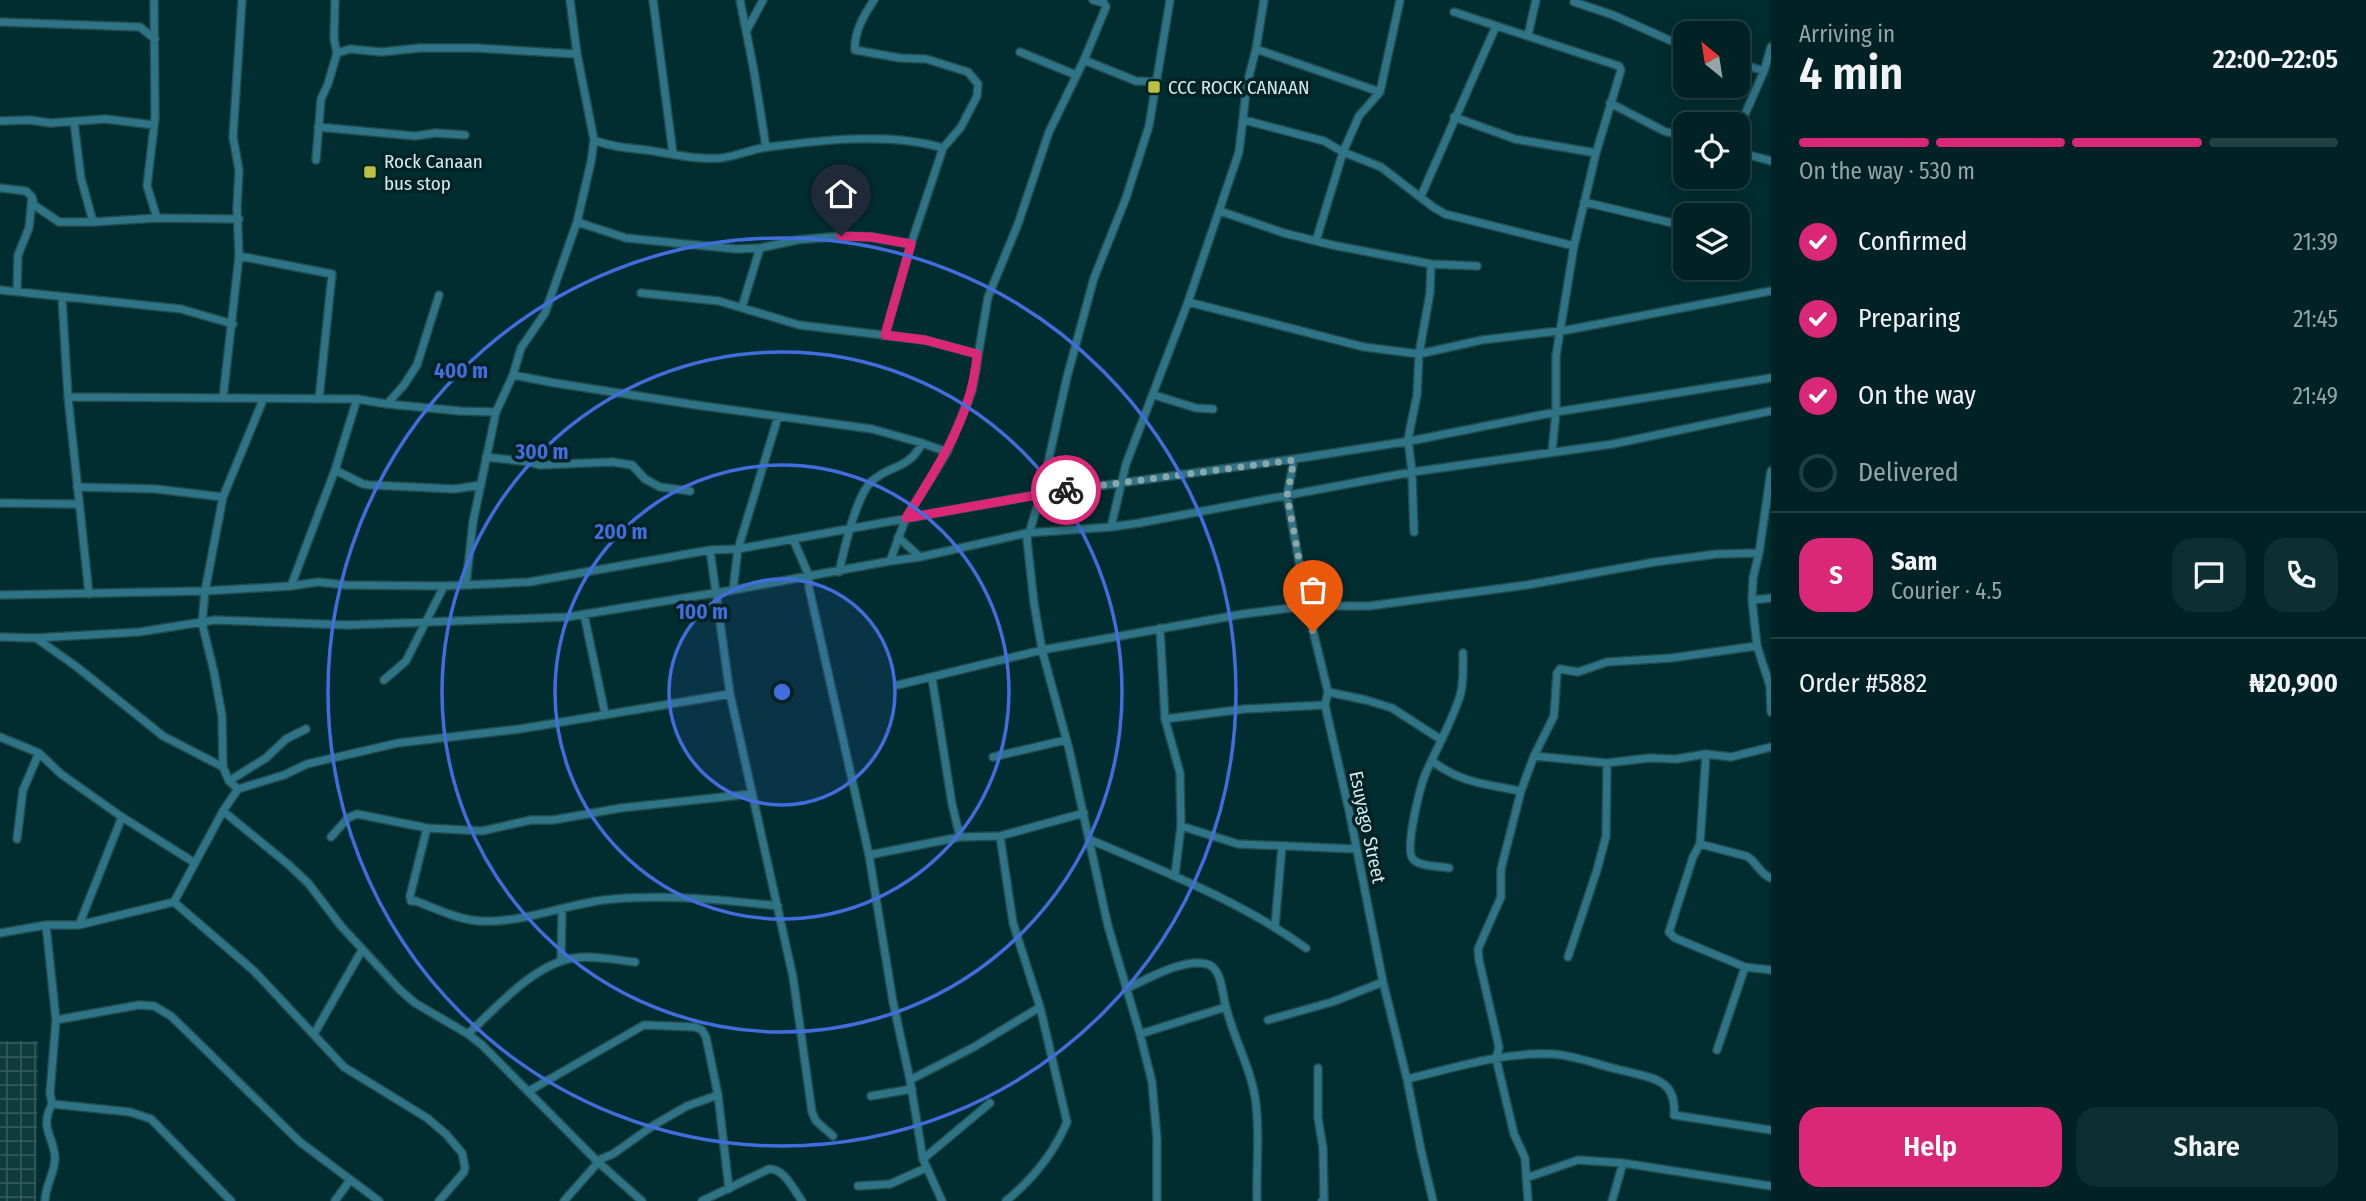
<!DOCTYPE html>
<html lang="en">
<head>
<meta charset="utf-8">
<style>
	body { margin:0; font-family:"Fira Sans Condensed",sans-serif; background:#0e2f31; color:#f1f3f6; height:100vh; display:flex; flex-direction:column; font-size:26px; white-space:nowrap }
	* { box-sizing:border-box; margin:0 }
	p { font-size:23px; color:#95a4a6 }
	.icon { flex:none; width:38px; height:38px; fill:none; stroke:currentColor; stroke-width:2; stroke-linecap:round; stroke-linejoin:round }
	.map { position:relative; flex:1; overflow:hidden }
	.side { display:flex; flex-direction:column; background:#002224; width:595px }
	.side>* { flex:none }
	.needle { width:46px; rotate:330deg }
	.buttons { position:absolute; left:1673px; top:21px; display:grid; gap:14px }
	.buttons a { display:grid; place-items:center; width:77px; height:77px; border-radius:14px; background:#002224; box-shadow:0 4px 18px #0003,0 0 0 2px #223f41; font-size:35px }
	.pin { position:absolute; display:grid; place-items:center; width:60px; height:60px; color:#fff; margin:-72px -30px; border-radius:50% 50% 50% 0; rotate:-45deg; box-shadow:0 0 7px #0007 }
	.pin .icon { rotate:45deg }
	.courier { position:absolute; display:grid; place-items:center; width:70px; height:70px; margin:-35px; border:5px solid #db2777; border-radius:50%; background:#fff; color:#222; box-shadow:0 2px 9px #0007 }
	.overview em { font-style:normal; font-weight:600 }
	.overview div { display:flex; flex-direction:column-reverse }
	.overview { display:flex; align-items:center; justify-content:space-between; height:119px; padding:0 28px }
	h1 { font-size:46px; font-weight:600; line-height:52px }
	.bar { display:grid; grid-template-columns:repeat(4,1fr); gap:10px 7px; align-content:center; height:84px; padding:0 28px }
	.bar i { height:9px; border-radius:5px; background:#223f41 }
	.bar .current { background:#db2777 }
	.bar p { grid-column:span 4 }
	.line { display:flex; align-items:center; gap:18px; padding:0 28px; border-top:2px solid #223f41 }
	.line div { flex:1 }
	.round { display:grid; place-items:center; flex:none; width:74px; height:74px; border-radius:21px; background:#0e2f31 }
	ol { padding:0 28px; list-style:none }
	li { display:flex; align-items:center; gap:21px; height:77px }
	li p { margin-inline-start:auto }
	li .icon { padding:7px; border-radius:50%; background:#db2777; color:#fff; stroke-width:4 }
	li:last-child { color:#95a4a6 }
	li i { width:38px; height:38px; border:4px solid #223f41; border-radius:50% }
	.cta { display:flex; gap:14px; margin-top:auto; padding:14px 28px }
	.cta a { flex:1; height:80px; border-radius:21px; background:#db2777; color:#fff; font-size:28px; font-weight:600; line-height:80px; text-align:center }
	.cta a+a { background:#0e2f31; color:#f1f3f6 }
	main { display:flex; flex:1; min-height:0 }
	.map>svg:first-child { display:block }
</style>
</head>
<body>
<main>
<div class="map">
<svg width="1771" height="1201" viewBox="0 0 1771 1201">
	<defs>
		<pattern id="industrial-grid" width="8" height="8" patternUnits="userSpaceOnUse" patternTransform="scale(1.75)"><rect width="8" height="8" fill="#103b3d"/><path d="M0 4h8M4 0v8" fill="none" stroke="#325859"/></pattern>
	</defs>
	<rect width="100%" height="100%" fill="#002d30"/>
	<!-- industrial -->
	<path fill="url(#industrial-grid)" d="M0 1041H38L36 1201H0Z"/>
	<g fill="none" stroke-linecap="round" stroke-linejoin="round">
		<!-- street casing -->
		<g stroke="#224b4e" stroke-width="10">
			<path id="street" d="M154 0 155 118 147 186 157 218
				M653 0 673 154
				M740 0 754 71 766 147
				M874 0C864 15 854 32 855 50L900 58 926 59 968 72 978 84 977 96 961 127 943 148 911 244 885 335
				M1574 2 1613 15 1685 47
				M1454 12 1619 66 1621 70 1596 153 1574 246 1556 356V412L1552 451
				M0 22 140 27 155 39
				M747 30 763 0
				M1528 35 1536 0
				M1256 49 1380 92
				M1020 52 1076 75
				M337 53 350 49 382 52 420 48H476L577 54
				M1084 60 1136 81 1157 82
				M1738 63 1764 71
				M1610 103 1664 131 1685 137
				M1454 117 1515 139 1596 153
				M1244 120 1324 141 1343 152 1381 167 1433 207 1445 214 1574 246
				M0 121 30 120 50 123 105 119 154 125
				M74 122 81 178 93 222
				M318 127 415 136 436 133 465 135
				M1738 130 1764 71 1771 47
				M594 140C611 147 629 148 647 150 672 154 695 160 721 158 737 156 752 149 768 147 823 140 890 132 943 148
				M1738 152 1771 161
				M316 160 321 99 328 84 337 53 334 39 335 0
				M0 188 26 191 32 197 29 228 18 255 17 291
				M1421 196 1496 26
				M32 197 34 205 59 222H93L157 218 239 219
				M1584 202 1685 226
				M1220 211 1284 233 1332 245 1431 264 1430 293 1419 354 1417 395 1408 439 1412 472 1414 532
				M577 222 626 238 736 249 760 248 797 240 841 236 871 237 911 244
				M1316 241 1343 152 1359 116 1380 92 1400 0
				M239 256 332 274 319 399
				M1431 264 1477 266
				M0 290 181 309 233 324
				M641 293 719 301 799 325 925 340 977 354
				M62 298 68 397 89 594
				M1188 302 1364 347 1419 354 1482 340 1567 330 1771 291
				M742 307 760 248
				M513 375 555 383 696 405 872 429 922 443 947 452
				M1154 395 1196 408 1213 409
				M68 397 357 399 387 404 404 385 417 365 439 295
				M223 398 239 256 237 208 239 170 233 137 242 0
				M387 404 460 411 496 412 513 375 521 348 545 313 577 222 591 162 594 140 577 54 570 0
				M486 457 529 462 540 465 612 462 632 465 645 479 660 487 690 491
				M1294 459 1287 496 1307 606 1328 692 1325 705 1350 815 1383 982 1407 1079 1421 1150 1433 1201
				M335 470 363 484 370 485 455 489 480 485
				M1771 471 1759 553 1753 578 1752 600 1757 646 1770 686 1771 712
				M77 487 156 489 223 497
				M0 503 78 504
				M1111 527 1126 464 1188 302 1239 152 1247 84 1256 49 1264 0
				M898 537 920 557
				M793 539 809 576V588L869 855 893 1002 910 1080 923 1159 942 1201
				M710 550 730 694 793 977 812 1112 816 1121 833 1136
				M890 561 906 518 947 452 972 391 988 297 1018 224 1049 132 1084 60 1106 7 1104 3 1093 0
				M839 572C844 550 856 495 872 481 891 464 909 470 922 443
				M466 585 473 522 496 412
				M291 586 335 470 357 399
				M733 590 738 549 778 417
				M0 595 205 591 291 586 318 582 346 585 444 586 529 582 710 550 738 549 1041 494 1294 459 1410 441 1556 412 1771 378
				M1752 600 1771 598
				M584 614 605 714
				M1160 628 1165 719 1180 773 1181 826 1175 875
				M0 637 35 638 139 632 215 620 347 625 567 617 733 590 890 561 920 557 1027 533 1111 527 1139 523 1412 472 1613 444 1771 411
				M36 638 77 667 163 736 223 767 229 781 238 789 284 775 307 764 398 743 520 729 730 694
				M932 678 952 804 960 837
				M384 680 406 661 444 586
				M898 685 1042 650 1243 614 1307 606H1369L1527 585 1655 562 1717 554 1759 553
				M1328 692 1366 700 1392 708 1440 739
				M1165 719 1245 709 1325 705
				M0 737 39 753 61 774 122 817 195 863
				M1706 754 1700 844 1693 857 1669 932 1675 938 1745 967 1771 970
				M1534 756 1607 763 1649 758 1676 759 1706 754 1731 757 1771 747
				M993 757 1066 740
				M1432 761C1461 783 1485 784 1521 791
				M223 767 222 716 214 672 202 623 205 591 223 497 263 400
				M229 781 266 758 286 739 306 729
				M223 811 289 865 308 883 341 926 400 990 415 1003 468 1034 482 1045 598 1162 642 1201
				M1181 826 1238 844 1356 849
				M427 828 410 896 411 901H416C434 908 452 917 471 920 516 927 569 902 613 899 668 894 724 900 778 906
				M1000 836 1013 923 1040 1007 1067 1122C1053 1155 1033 1179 1006 1201
				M331 837 348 818 357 814 427 828 482 831 531 820H553L621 808 751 794
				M17 839 23 790 39 753
				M1091 840C1165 872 1240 901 1306 948
				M1700 844 1746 856C1757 861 1759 874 1771 878
				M869 855 960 837 1000 836 1084 813
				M1449 868C1440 866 1419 867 1413 859 1404 850 1420 788 1425 775 1436 749 1451 724 1460 696 1464 683 1463 668 1463 653
				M174 902 223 811 238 789
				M79 925 122 817
				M1275 926 1282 846
				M0 933 46 925H79L174 902 254 971 344 1067 427 1118 446 1134 462 1153 465 1167 464 1172 439 1201
				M1568 957 1597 870 1606 836 1607 763
				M561 961 562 909
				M1126 989C1147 979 1183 958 1207 964 1222 968 1222 994 1226 1007 1234 1040 1252 1069 1256 1104 1260 1136 1256 1169 1257 1201
				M56 1020 139 1005 154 1006 171 1016 300 1142 379 1201
				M1268 1020 1332 1002 1383 982
				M314 1034 362 950
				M468 1034C497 1007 534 964 574 958 593 955 616 960 635 962
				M1140 1034 1226 1007
				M1717 1050 1745 967
				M1318 1068V1118L1323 1148 1324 1200 1322 1201
				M1407 1079C1454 1068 1502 1052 1551 1054 1576 1055 1600 1066 1625 1071 1652 1078 1677 1079 1674 1115L1771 1130
				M910 1080 974 1047 1040 1007
				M529 1091 644 1025 695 1027 702 1030 706 1037 718 1095 729 1189
				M871 1096 912 1089
				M52 1104 130 1112 151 1119 231 1201
				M923 1159 990 1103
				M1526 1178 1578 1160 1623 1163 1771 1186
				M858 1186 890 1184 926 1168
				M45 1201C45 1186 55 1173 55 1158 54 1136 39 1129 52 1104L50 1093 56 1020 46 925
				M335 1201 350 1180
				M564 1201 601 1159 613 1154 654 1125 687 1106 718 1095
				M702 1201 769 1169C785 1169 793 1189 802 1201
				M1157 1201V1139L1152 1082 1140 1034 1108 926 1069 749 1042 650 1034 603 1027 540 1041 494 1067 377 1094 278 1126 198 1149 126 1170 0
				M1528 1201 1525 1158 1514 1134 1496 1058 1499 1047 1479 960 1478 949 1501 897V869L1521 791 1534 756 1554 716 1557 673 1560 669 1578 672 1607 662 1671 658 1757 646
				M1612 1201 1623 1163"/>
		</g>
		<!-- street -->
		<use href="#street" stroke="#2f7486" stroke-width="7"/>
	</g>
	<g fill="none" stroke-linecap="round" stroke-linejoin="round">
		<!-- done -->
		<path stroke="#8aa8aa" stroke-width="7" stroke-dasharray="0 12.6" d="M1066 490 1294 460 1287 496 1313 632"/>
		<!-- route -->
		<path stroke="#db2777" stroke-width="9" d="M841 236 871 237 911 244 885 335 925 340 977 354C973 415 937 468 906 518L1066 490"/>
	</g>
	<!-- distance rings -->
	<circle cx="782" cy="692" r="113" fill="#426ddc" fill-opacity=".12"/>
	<g fill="none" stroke="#426ddc" stroke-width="3.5">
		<circle cx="782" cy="692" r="113"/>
		<circle cx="782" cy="692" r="227"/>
		<circle cx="782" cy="692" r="340"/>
		<circle cx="782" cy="692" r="454"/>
	</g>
	<!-- markers -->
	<g fill="#bdbf43" stroke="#022224" stroke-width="2.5">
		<rect x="1147" y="80" width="14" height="14" rx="3.5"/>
		<rect x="363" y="165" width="14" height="14" rx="3.5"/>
	</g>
	<g text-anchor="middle" stroke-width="7" stroke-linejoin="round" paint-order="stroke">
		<!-- poi labels -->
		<g font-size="19" fill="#d4eaeb" stroke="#022224" text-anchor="start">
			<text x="1168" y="94">CCC ROCK CANAAN</text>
			<text x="384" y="168">Rock Canaan<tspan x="384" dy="22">bus stop</tspan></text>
		</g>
		<!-- street labels -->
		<g font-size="19" fill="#d4eaeb" stroke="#022224">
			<text transform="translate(1368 827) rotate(78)" y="7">Esuyago Street</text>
		</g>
	</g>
	<circle cx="782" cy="692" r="10" fill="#426ddc" stroke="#022224" stroke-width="3.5"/>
	<g font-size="21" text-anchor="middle" font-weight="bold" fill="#426ddc" stroke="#022224" stroke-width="7" stroke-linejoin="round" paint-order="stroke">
		<text x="461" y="378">400 m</text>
		<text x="542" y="459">300 m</text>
		<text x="621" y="539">200 m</text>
		<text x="702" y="619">100 m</text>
	</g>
</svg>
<div class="buttons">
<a><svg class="needle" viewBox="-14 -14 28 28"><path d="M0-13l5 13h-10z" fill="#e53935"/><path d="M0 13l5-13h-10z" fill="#95a4a6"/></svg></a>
<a><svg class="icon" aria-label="locate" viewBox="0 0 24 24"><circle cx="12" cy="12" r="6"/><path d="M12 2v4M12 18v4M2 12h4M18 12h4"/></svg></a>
<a><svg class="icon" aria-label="layers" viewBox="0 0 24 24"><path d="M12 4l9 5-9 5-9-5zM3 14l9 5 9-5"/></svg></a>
</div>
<div class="pin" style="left:1313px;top:632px;background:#ea580c"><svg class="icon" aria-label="bag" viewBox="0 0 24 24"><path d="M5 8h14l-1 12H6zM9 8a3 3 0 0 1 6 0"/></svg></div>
<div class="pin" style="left:841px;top:236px;background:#1f2937"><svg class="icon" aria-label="home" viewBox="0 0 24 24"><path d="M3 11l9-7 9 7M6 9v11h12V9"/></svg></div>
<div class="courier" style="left:1066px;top:490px"><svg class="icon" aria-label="bike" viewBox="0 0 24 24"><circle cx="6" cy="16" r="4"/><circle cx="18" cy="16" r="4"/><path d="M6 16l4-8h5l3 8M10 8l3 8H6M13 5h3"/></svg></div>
</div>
<section class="side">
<div class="overview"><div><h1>4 min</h1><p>Arriving in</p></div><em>22:00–22:05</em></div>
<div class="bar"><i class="current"></i><i class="current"></i><i class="current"></i><i></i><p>On the way · 530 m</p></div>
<ol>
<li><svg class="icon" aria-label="check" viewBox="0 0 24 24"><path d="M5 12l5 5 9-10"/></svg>Confirmed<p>21:39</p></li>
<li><svg class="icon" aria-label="check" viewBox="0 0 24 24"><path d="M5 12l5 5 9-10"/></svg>Preparing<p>21:45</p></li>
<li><svg class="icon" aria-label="check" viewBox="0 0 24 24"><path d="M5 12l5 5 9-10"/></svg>On the way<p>21:49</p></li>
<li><i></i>Delivered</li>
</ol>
<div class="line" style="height:126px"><b class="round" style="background:#db2777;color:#fff">S</b><div><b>Sam</b><p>Courier · 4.5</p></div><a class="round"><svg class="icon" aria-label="chat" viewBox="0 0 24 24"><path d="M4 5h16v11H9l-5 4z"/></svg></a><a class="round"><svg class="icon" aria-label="phone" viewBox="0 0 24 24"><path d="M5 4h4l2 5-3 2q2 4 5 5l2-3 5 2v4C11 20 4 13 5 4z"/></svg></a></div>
<div class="line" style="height:91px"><div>Order #5882</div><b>₦20,900</b></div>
<div class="cta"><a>Help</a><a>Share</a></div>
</section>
</main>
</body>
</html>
